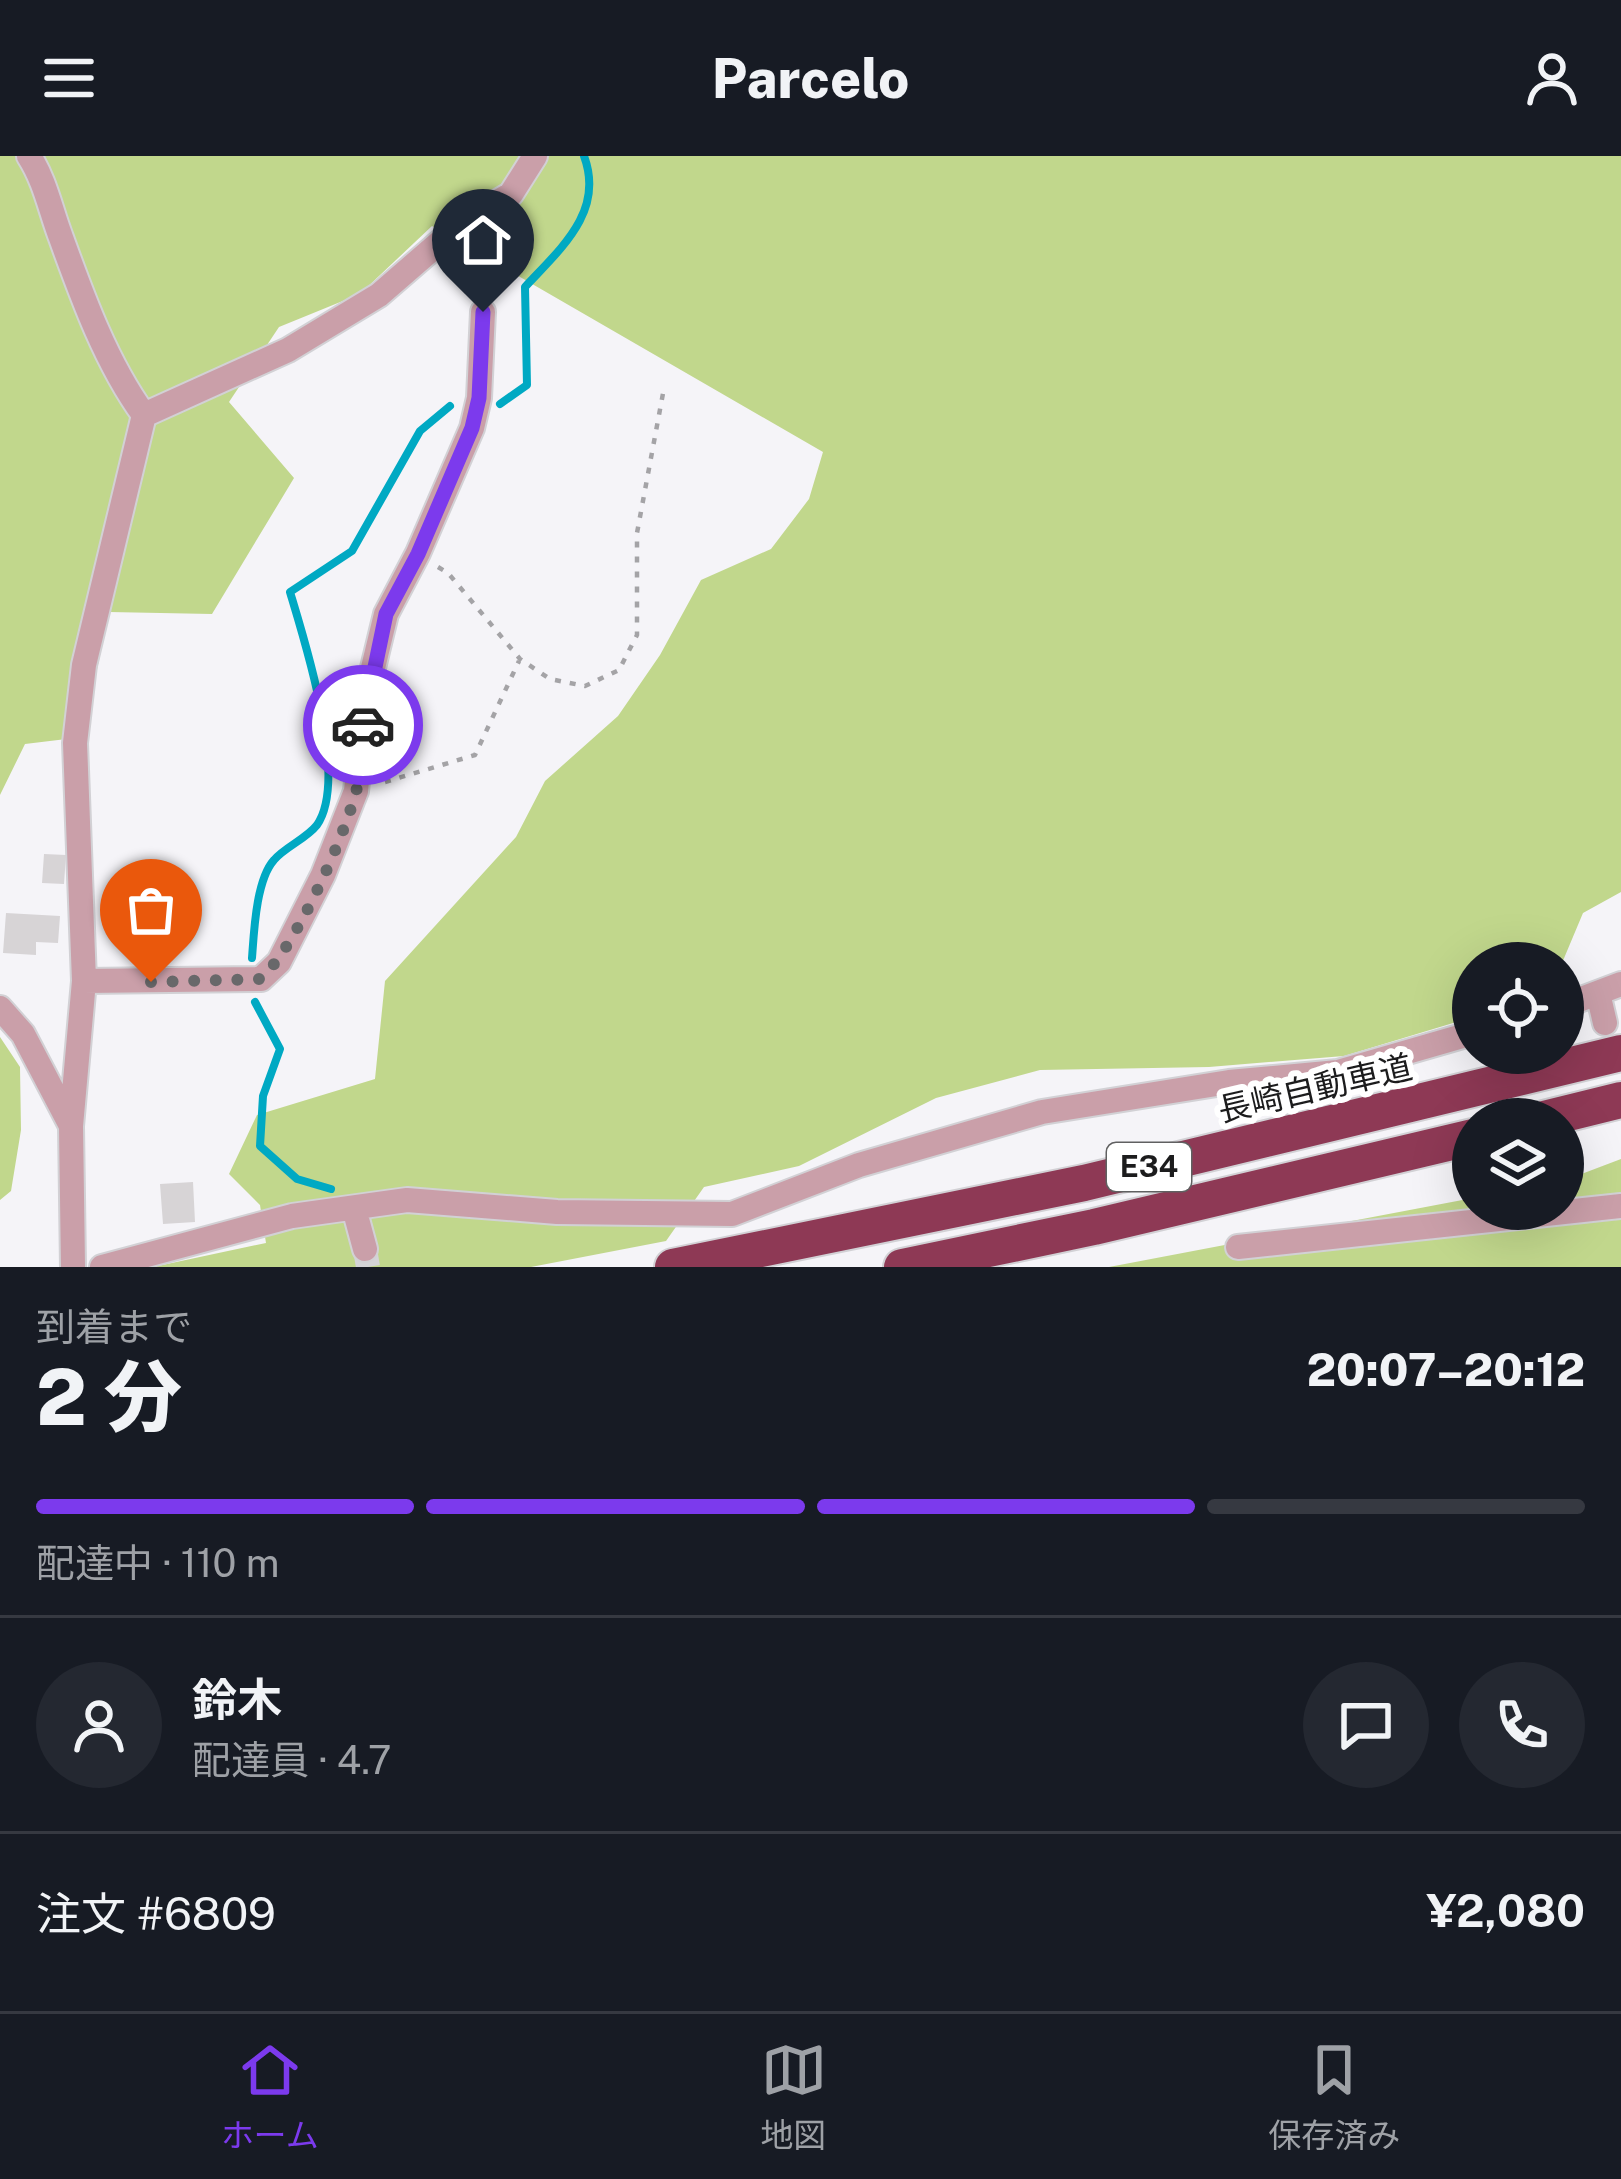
<!DOCTYPE html>
<html lang="ja">
<head>
<meta charset="utf-8">
<style>
	body { margin:0; font-family:"Public Sans","Noto Sans JP",sans-serif; background:#242831; color:#f1f3f6; height:100vh; display:flex; flex-direction:column; font-size:45px; white-space:nowrap }
	* { box-sizing:border-box; margin:0 }
	p { font-size:39px; color:#9ea1a6 }
	.icon { flex:none; width:66px; height:66px; fill:none; stroke:currentColor; stroke-width:2; stroke-linecap:round; stroke-linejoin:round }
	.map { position:relative; height:1111px; overflow:hidden }
	.drawer { display:flex; flex-direction:column; background:#171b24; flex:1 }
	.drawer>* { flex:none }
	.controls { position:absolute; left:1452px; top:786px; display:grid; gap:24px }
	.controls a { display:grid; place-items:center; width:132px; height:132px; border-radius:50%; background:#171b24; box-shadow:0 12px 48px #0002; font-size:60px }
	.pin { position:absolute; display:grid; place-items:center; width:102px; height:102px; color:#fff; margin:-123px -51px; border-radius:50% 50% 50% 0; rotate:-45deg; box-shadow:0 0 12px #0007 }
	.pin .icon { rotate:45deg }
	.courier { position:absolute; display:grid; place-items:center; width:120px; height:120px; margin:-60px; border:9px solid #7c3aed; border-radius:50%; background:#fff; color:#222; box-shadow:0 3px 15px #0007 }
	.overview em { font-style:normal; font-weight:800 }
	.overview div { display:flex; flex-direction:column-reverse }
	.overview { display:flex; align-items:center; justify-content:space-between; height:204px; padding:0 36px }
	h1 { font-size:78px; font-weight:800; line-height:90px }
	.bar { display:grid; grid-template-columns:repeat(4,1fr); gap:18px 12px; align-content:center; height:144px; padding:0 36px }
	.bar i { height:15px; border-radius:9px; background:#363941 }
	.bar .current { background:#7c3aed }
	.bar p { grid-column:span 4 }
	.line { display:flex; align-items:center; gap:30px; padding:0 36px; border-top:3px solid #363941 }
	.line div { flex:1 }
	.round { display:grid; place-items:center; flex:none; width:126px; height:126px; border-radius:63px; background:#242831 }
	header { display:flex; justify-content:space-between; align-items:center; height:156px; padding:0 36px; background:#171b24; font-size:54px; font-weight:800 }
	.tab-bar { display:flex; justify-content:space-around; align-items:center; height:168px; border-top:3px solid #363941; background:#171b24; font-size:33px; color:#9ea1a6 }
	.tab-bar a { display:grid; justify-items:center; gap:6px }
	.tab-bar .current { color:#7c3aed }
	.map>svg:first-child { display:block }
</style>
</head>
<body>
<header><svg class="icon" aria-label="menu" viewBox="0 0 24 24"><path d="M4 6h16M4 12h16M4 18h16"/></svg>Parcelo<svg class="icon" aria-label="person" viewBox="0 0 24 24"><circle cx="12" cy="8" r="4"/><path d="M4 21q1-7 8-7t8 7"/></svg></header>
<div class="map">
<svg width="1621" height="1111" viewBox="0 0 1621 1111">
	<rect width="100%" height="100%" fill="#f5f4f8"/>
	<!-- green -->
	<path fill="#c1d78c" d="M0 0H1621V736L1583 757 1562 807H1473V861L1344 900 1209 911 1040 914 936 942 799 1010 704 1031 666 1085 531 1111H153L266 1087 260 1049 229 1018 257 959 375 923 385 825 516 681 545 625 618 560 660 499 701 424 771 393 809 343 823 296 432 70 360 138 279 171 229 246 294 322 212 458 109 456 83 581 25 588 0 639Z
		M0 881 20 911 21 974 11 1035 0 1044Z
		M1621 1003V1111H1109L1473 1042V1053H1563V1025Z"/>
	<g fill="none" stroke-linecap="round" stroke-linejoin="round">
		<!-- stream -->
		<path stroke="#00a9c3" stroke-width="8" d="M500 248 527 229 525 131C560 93 605 56 584 0
			M252 802C254 776 256 724 274 704 285 691 306 683 317 669 349 623 305 486 290 436L352 395 420 275 450 250
			M255 846 280 893 263 940 260 990 297 1023 331 1033"/>
	</g>
	<!-- building -->
	<path fill="#d7d4d6" d="M44 698 66 699 64 728 42 727Z
		M6 757 60 760 58 787 36 786V799L3 797Z
		M193 1026 195 1066 163 1068 160 1028Z"/>
	<g fill="none" stroke-linecap="round" stroke-linejoin="round">
		<!-- street-tunnel -->
		<path stroke="#d4d4d7" stroke-width="24" stroke-dasharray="24 12" stroke-linecap="butt" d="M365 1093 368 1111"/>
		<!-- street casing -->
		<g stroke="#d2d1d5" stroke-width="28">
			<path id="street" d="M29 0C45 25 50 52 60 79 82 140 106 207 144 259
				M144 259 288 194 379 139 462 67 511 38 535 0
				M84 825 261 823 279 806 323 719 356 635 365 545 386 458 418 397 472 272 479 242 483 156
				M1598 837 1605 867
				M1563 850 1621 828
				M0 852 23 878 70 968
				M354 1052 365 1093
				M1238 1091 1621 1050
				M73 1111 71 970 84 825 75 587 84 509 144 259
				M102 1111 292 1060 407 1044 557 1056 732 1058 859 1009 1042 956 1229 926 1338 916 1473 877"/>
		</g>
		<!-- highway casing -->
		<g stroke="#d2d1d5" stroke-width="40">
			<path id="highway" d="M1544 963 1621 944
				M673 1111 1084 1027 1621 897
				M902 1111 1094 1071 1473 981"/>
		</g>
		<!-- path -->
		<path stroke="#a4a3a6" stroke-width="4.5" stroke-dasharray="6 9" stroke-linecap="butt" d="M438 411 448 417 520 503 550 523 585 530 619 514 637 479V377L664 232
			M385 626 475 599 519 505"/>
		<!-- street -->
		<use href="#street" stroke="#ca9fa9" stroke-width="24"/>
		<!-- highway -->
		<use href="#highway" stroke="#8e3955" stroke-width="36"/>
	</g>
	<g fill="none" stroke-linecap="round" stroke-linejoin="round">
		<!-- done -->
		<path stroke="#68686a" stroke-width="12" stroke-dasharray="0 21.6" d="M151 826 261 823C297 788 342 686 356 636 361 615 361 591 363 569"/>
		<!-- route -->
		<path stroke="#7c3aed" stroke-width="15" d="M363 569 386 458 418 398 472 272 479 242 483 156"/>
	</g>
	<g text-anchor="middle" stroke-width="12" stroke-linejoin="round" paint-order="stroke">
		<!-- shield labels -->
		<rect fill="#fff" stroke="#606061" stroke-width="3" x="1107" y="987" width="84" height="48" rx="9"/>
		<g font-size="30" font-weight="bold" fill="#1c1c1d">
			<text x="1149" y="1021">E34</text>
		</g>
		<!-- street labels -->
		<g font-size="33" fill="#1c1c1d" stroke="#fff">
			<text transform="translate(1315 932) rotate(-13)" y="12">長崎自動車道</text>
		</g>
	</g>
</svg>
<div class="controls">
<a><svg class="icon" aria-label="locate" viewBox="0 0 24 24"><circle cx="12" cy="12" r="6"/><path d="M12 2v4M12 18v4M2 12h4M18 12h4"/></svg></a>
<a><svg class="icon" aria-label="layers" viewBox="0 0 24 24"><path d="M12 4l9 5-9 5-9-5zM3 14l9 5 9-5"/></svg></a>
</div>
<div class="pin" style="left:151px;top:826px;background:#ea580c"><svg class="icon" aria-label="bag" viewBox="0 0 24 24"><path d="M5 8h14l-1 12H6zM9 8a3 3 0 0 1 6 0"/></svg></div>
<div class="pin" style="left:483px;top:156px;background:#1f2937"><svg class="icon" aria-label="home" viewBox="0 0 24 24"><path d="M3 11l9-7 9 7M6 9v11h12V9"/></svg></div>
<div class="courier" style="left:363px;top:569px"><svg class="icon" aria-label="car" viewBox="0 0 24 24"><path d="M5 17H2v-5l4-1 3-4h7l3 4 3 1v5h-3M9 17h6M6 11h13"/><circle cx="7" cy="17" r="2"/><circle cx="17" cy="17" r="2"/></svg></div>
</div>
<section class="drawer">
<div class="overview"><div><h1>2 分</h1><p>到着まで</p></div><em>20:07–20:12</em></div>
<div class="bar"><i class="current"></i><i class="current"></i><i class="current"></i><i></i><p>配達中 · 110 m</p></div>
<div class="line" style="height:216px"><a class="round"><svg class="icon" aria-label="person" viewBox="0 0 24 24"><circle cx="12" cy="8" r="4"/><path d="M4 21q1-7 8-7t8 7"/></svg></a><div><b>鈴木</b><p>配達員 · 4.7</p></div><a class="round"><svg class="icon" aria-label="chat" viewBox="0 0 24 24"><path d="M4 5h16v11H9l-5 4z"/></svg></a><a class="round"><svg class="icon" aria-label="phone" viewBox="0 0 24 24"><path d="M5 4h4l2 5-3 2q2 4 5 5l2-3 5 2v4C11 20 4 13 5 4z"/></svg></a></div>
<div class="line" style="height:156px"><div>注文 #6809</div><b>¥2,080</b></div>
</section>
<nav class="tab-bar">
<a class="current"><svg class="icon" aria-label="home" viewBox="0 0 24 24"><path d="M3 11l9-7 9 7M6 9v11h12V9"/></svg>ホーム</a>
<a><svg class="icon" aria-label="map" viewBox="0 0 24 24"><path d="M3 6l6-2 6 2 6-2v14l-6 2-6-2-6 2zM9 4v14M15 6v14"/></svg>地図</a>
<a><svg class="icon" aria-label="saved" viewBox="0 0 24 24"><path d="M7 4h10v16l-5-4-5 4z"/></svg>保存済み</a>
</nav>
</body>
</html>
